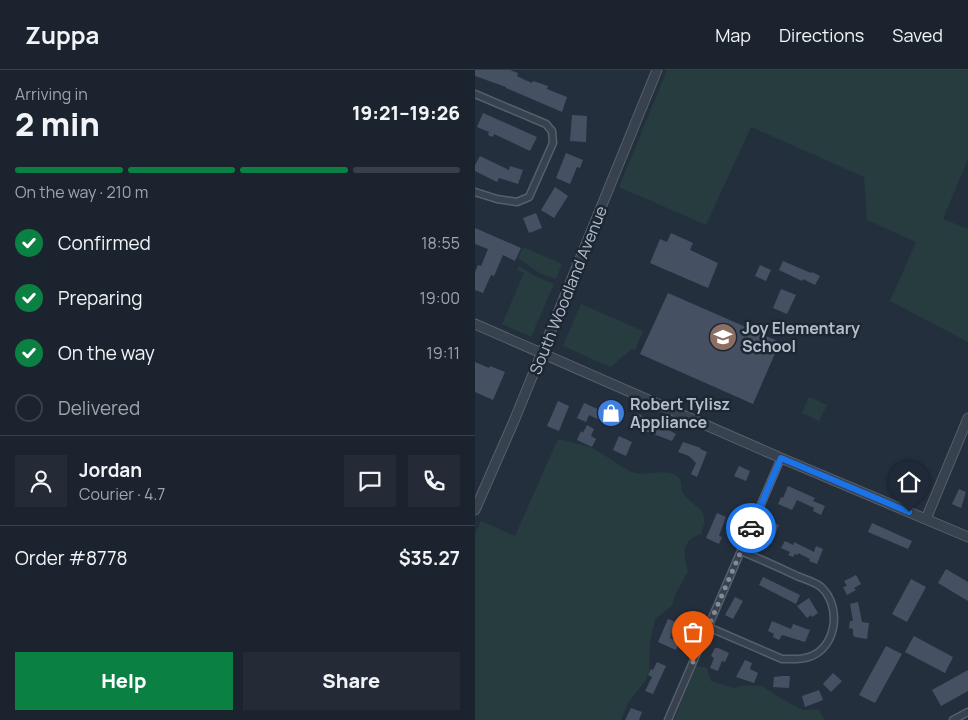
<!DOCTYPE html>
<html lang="en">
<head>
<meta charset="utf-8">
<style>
	body { margin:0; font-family:Manrope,sans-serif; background:#242b36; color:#f1f3f6; height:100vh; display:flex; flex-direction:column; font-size:19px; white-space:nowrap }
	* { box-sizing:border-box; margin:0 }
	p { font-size:16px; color:#a0a4aa }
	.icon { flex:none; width:28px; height:28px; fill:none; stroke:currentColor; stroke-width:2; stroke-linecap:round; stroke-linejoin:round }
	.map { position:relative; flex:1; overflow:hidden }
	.panel { display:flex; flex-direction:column; background:#1b232e; width:475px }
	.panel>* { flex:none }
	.pin { position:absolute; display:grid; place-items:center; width:42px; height:42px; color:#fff; margin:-51px -21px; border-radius:50% 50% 50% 0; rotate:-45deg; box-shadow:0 0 5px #0007 }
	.pin .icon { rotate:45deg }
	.courier { position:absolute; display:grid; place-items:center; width:50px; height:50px; margin:-25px; border:4px solid #1a73e8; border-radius:50%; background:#fff; color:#222; box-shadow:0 1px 6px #0007 }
	.head em { font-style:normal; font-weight:800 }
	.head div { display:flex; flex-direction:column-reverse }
	.head { display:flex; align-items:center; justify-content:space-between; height:85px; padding:0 15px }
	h1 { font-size:32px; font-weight:800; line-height:38px }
	.bar { display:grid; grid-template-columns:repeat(4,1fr); gap:8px 5px; align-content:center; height:60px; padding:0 15px }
	.bar i { height:6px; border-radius:4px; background:#39404a }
	.bar .current { background:#0b8043 }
	.bar p { grid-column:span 4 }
	.line { display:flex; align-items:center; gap:12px; padding:0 15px; border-top:1px solid #39404a }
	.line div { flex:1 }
	.round { display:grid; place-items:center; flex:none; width:52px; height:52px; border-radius:0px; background:#242b36 }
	ol { padding:0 15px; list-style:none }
	li { display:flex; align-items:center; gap:15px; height:55px }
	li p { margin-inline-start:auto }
	li .icon { padding:5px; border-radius:50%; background:#0b8043; color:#fff; stroke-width:4 }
	li:last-child { color:#a0a4aa }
	li i { width:28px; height:28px; border:2px solid #39404a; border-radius:50% }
	.cta { display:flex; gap:10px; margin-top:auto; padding:10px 15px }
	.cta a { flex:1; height:58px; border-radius:0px; background:#0b8043; color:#fff; font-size:20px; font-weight:800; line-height:58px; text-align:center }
	.cta a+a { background:#242b36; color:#f1f3f6 }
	header { display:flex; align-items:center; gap:30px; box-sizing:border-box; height:70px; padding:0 25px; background:#1b232e; border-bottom:1px solid #39404a }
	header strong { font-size:24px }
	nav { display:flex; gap:28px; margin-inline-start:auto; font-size:18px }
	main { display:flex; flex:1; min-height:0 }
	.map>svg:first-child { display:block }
</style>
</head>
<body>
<header>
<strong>Zuppa</strong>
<nav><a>Map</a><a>Directions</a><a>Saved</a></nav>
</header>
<main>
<section class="panel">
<div class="head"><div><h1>2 min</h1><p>Arriving in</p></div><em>19:21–19:26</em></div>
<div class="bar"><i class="current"></i><i class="current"></i><i class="current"></i><i></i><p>On the way · 210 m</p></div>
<ol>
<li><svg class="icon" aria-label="check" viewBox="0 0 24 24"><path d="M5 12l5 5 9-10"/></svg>Confirmed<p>18:55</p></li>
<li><svg class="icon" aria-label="check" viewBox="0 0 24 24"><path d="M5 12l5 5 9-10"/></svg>Preparing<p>19:00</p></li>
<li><svg class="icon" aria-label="check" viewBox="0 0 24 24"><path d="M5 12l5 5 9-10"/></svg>On the way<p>19:11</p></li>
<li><i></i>Delivered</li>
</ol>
<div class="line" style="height:90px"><a class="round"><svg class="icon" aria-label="person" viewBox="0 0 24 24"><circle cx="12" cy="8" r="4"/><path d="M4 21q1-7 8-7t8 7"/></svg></a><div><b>Jordan</b><p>Courier · 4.7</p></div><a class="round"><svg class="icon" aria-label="chat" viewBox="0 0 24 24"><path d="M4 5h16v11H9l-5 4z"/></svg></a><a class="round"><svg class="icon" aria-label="phone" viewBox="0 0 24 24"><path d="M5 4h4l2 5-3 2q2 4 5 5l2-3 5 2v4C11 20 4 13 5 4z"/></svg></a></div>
<div class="line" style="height:65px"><div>Order #8778</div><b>$35.27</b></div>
<div class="cta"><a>Help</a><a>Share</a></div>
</section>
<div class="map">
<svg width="493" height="650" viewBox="0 0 493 650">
	<rect width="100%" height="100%" fill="#242f3e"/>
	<!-- green -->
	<path fill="#263c3f" d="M192 0H490L493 1V89L468 149 493 159V272L415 231 441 172 392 150 389 107 276 57 231 155 144 117Z
		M48 177 87 194 81 209 66 204 43 188Z
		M44 196 60 206 79 214 56 267 27 254 49 203 42 200Z
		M106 234 168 261 160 280 157 279 135 297 88 276Z
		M334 327 352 335 344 351 327 343Z
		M83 369C94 372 106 374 117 378 130 384 147 399 160 403 173 406 191 398 202 406 208 410 205 418 208 423 221 441 236 437 226 464 205 471 209 484 213 502L201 523 197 536 180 549 175 572 174 601 171 610 153 633 146 650H0V464L6 451 40 466Z
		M221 596 232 598 236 611 259 618 269 615 287 616 307 629 328 640 344 639 349 650H199Z"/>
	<!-- building -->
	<path fill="#455162" d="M0 0H35L43 3 42 6 50 10 57 13 58 11 73 16 72 19 92 27 87 42 31 18V17L0 6Z
		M8 43 62 67 55 81 19 64 18 67 13 65 14 62 2 57Z
		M97 45 112 46 111 72 95 71Z
		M91 83 108 90 105 98 102 97 95 114 81 108Z
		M5 86 34 100 35 96 48 100 43 114 24 108 22 112 0 101V95Z
		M80 117 93 126 79 148 66 140Z
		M61 143 67 158 54 163 48 148Z
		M0 158 46 178 40 191 28 185 19 206 16 205 8 223 0 220V202L3 195 6 196 13 179 0 174Z
		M196 163 218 173 215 180 243 193 233 218 175 193 185 169 192 172Z
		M308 191 336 203 337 202 345 206 340 215 328 209 327 211 304 200Z
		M285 195 296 200 291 211 280 206Z
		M306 219 321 225 312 244 298 238Z
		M193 223 305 272 278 334 165 284Z
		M0 292 14 298 15 296 30 302 18 330 0 322Z
		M133 329 149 337 139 357 114 345 111 352 102 348 109 333 127 341Z
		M83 331 94 336 84 361 72 356Z
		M162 343 201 364 197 371 157 356Z
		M112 355 119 359 116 366 121 369 117 377 102 370 106 361 108 363Z
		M144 366 157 372 151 386 138 380Z
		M208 372 226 378 225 379 232 382 222 407 216 404 221 393 214 386 203 382Z
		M264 396 275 401 271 411 259 406Z
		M313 416 340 428 338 431 350 436 346 445 338 441 339 438 322 430 317 440 303 434 306 427 308 428Z
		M484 419 491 422 486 438 477 434Z
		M242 443 251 447 244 466 247 467 244 474 231 468Z
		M295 451 304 455 296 474 287 470Z
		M397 453 437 471 433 479 393 462Z
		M310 471 318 475 319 472 339 482 341 476 348 479 342 494 334 491 335 489 323 483V485L320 484 318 487 313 485 315 482 306 478Z
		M471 499 493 512V531L463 513Z
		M381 505 386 514 379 518 381 520 372 525 368 517 372 516 369 511Z
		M288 507 325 525 321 534 284 515Z
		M436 509 451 517 432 552 417 544Z
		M260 527 268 531 258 549 250 545Z
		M334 528 343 543 337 547 336 545 332 548 322 536Z
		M383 532 387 552 394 553 392 569 380 567 378 565V559L374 558 375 551H378L375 534Z
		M193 549 201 552 195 568 204 572 201 580 183 572Z
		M297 551 316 559 318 554 335 560 330 572 307 565 304 570 298 567 299 564 293 561Z
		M439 566 478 587 470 603 430 582Z
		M411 576 427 584 400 633 384 625Z
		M240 578H243L254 583 250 592 247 591 243 601 235 598 239 588 236 586Z
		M270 590 277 593 275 599 283 603 279 613 261 607Z
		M182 592 191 596 178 624 170 621 177 607 173 605 176 599 178 600Z
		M493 600V621L466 636 457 620Z
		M358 603 367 611 356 622 348 614Z
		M307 606H315L314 618 298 617 299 607Z
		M344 620 348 630 330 637 327 626Z
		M156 638 167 642 164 650H150Z"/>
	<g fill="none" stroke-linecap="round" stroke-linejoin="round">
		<!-- minor casing -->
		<g stroke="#565f6c" stroke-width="9">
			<path id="minor" d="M0 24 71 54 77 61 78 73 54 127 42 132 22 129 0 122
				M233 557 307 589C316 589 325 590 334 587 362 578 367 536 346 517 340 512 329 509 322 506 303 497 285 489 266 481
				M193 650 306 388
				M478 650 493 642"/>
		</g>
		<!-- tertiary casing -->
		<g stroke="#565f6c" stroke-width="11">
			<path id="tertiary" d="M0 254 306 388 493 467
				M0 440 39 351 182 0
				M451 449 493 348"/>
		</g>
		<!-- minor -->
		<use href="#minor" stroke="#38414e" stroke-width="6"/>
		<!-- tertiary -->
		<use href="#tertiary" stroke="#38414e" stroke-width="9"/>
	</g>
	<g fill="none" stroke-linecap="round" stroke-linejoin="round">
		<!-- done -->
		<path stroke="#828b98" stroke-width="5" stroke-dasharray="0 9" d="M218 592 276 458"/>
		<!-- route -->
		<path stroke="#1a73e8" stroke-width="6" d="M276 458 306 388 434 442"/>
	</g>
	<!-- icons -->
	<defs>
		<g id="school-disc" transform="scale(1.4375)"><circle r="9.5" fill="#8d6e63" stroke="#1d2633"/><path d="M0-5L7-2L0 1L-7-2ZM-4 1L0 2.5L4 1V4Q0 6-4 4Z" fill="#fff"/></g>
		<g id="shop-disc" transform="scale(1.4375)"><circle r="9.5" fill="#3f7fe0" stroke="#1d2633"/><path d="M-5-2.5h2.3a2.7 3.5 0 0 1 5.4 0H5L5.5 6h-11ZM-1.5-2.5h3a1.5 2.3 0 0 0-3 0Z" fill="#fff"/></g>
	</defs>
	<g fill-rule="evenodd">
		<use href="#school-disc" x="248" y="267"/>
		<use href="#shop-disc" x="136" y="343"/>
	</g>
	<g text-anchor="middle" stroke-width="5" stroke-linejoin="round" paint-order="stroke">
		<!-- street labels -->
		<g font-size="16" fill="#b4bcc9" stroke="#1d2633">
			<text transform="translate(93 220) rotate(-68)" y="6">South Woodland Avenue</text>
		</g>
		<!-- poi labels -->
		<g font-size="16" font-weight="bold" fill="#b4bcc9" stroke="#1d2633" text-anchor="start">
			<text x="267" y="264">Joy Elementary<tspan x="267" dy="18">School</tspan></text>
			<text x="155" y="340">Robert Tylisz<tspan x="155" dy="18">Appliance</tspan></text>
		</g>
	</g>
</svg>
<div class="pin" style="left:218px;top:592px;background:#ea580c"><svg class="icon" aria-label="bag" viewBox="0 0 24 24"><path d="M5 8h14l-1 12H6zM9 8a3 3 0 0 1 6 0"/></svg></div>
<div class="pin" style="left:434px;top:442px;background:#1f2937"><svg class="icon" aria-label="home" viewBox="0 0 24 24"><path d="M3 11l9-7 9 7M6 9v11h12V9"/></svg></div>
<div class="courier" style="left:276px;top:458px"><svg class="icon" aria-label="car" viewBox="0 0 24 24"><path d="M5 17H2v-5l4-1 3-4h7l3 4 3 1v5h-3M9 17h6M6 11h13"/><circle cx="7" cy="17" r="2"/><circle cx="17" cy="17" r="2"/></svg></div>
</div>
</main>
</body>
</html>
